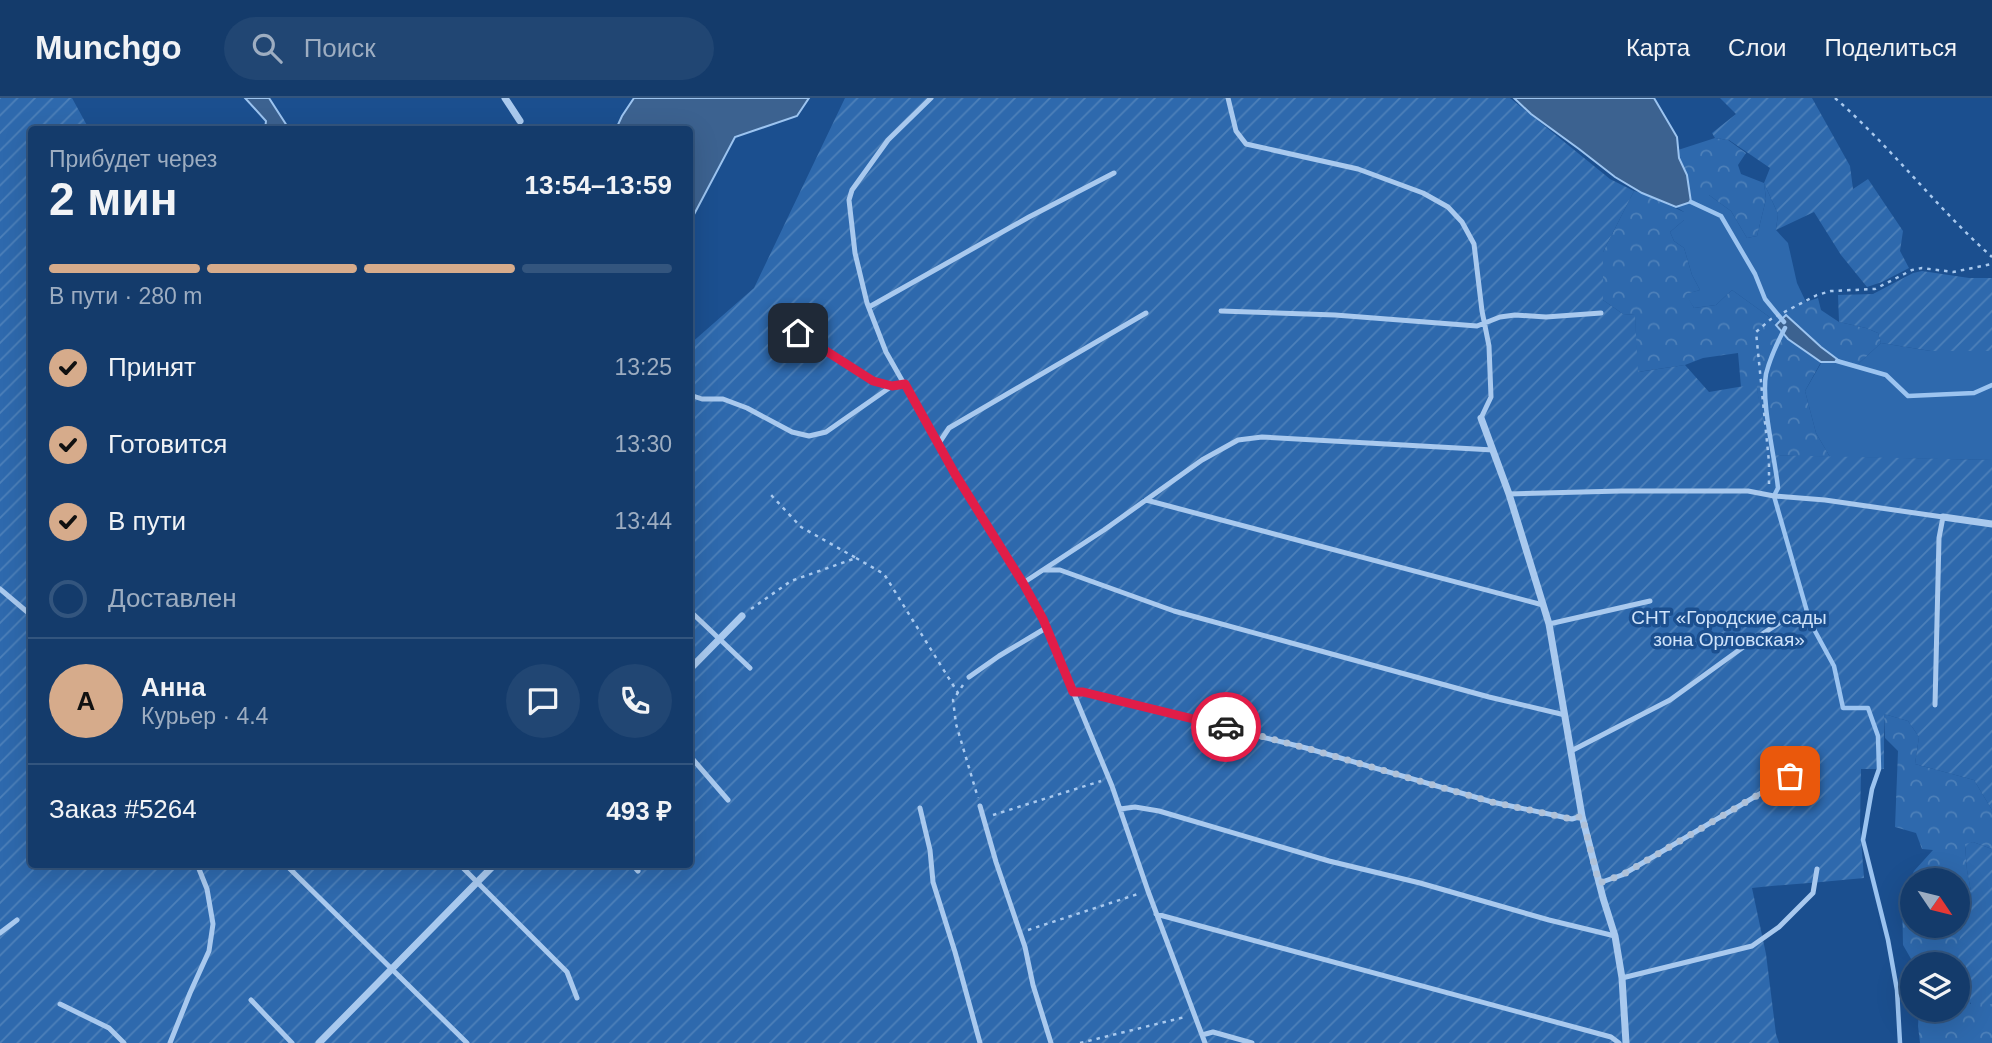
<!DOCTYPE html>
<html lang="ru">
<head>
<meta charset="utf-8">
<style>
	body { margin:0; font-family:Helvetica,sans-serif; background:#214673; color:#f1f3f6; height:100vh; display:flex; flex-direction:column; font-size:26px; white-space:nowrap }
	* { box-sizing:border-box; margin:0 }
	p { font-size:23px; color:#9dadc1 }
	.icon { flex:none; width:38px; height:38px; fill:none; stroke:currentColor; stroke-width:2; stroke-linecap:round; stroke-linejoin:round }
	.map { position:relative; flex:1; overflow:hidden }
	.panel { position:absolute; left:28px; top:28px; width:665px; height:742px; display:flex; flex-direction:column; background:#143b6b; border-radius:7px; box-shadow:0 7px 28px #0002,0 0 0 2px #33557e }
	.panel>* { flex:none }
	.needle { width:46px; rotate:125deg }
	.buttons { position:absolute; left:1900px; top:770px; display:grid; gap:14px }
	.buttons a { display:grid; place-items:center; width:70px; height:70px; border-radius:50%; background:#143b6b; box-shadow:0 7px 28px #0002,0 0 0 2px #33557e; font-size:35px }
	.pin { position:absolute; display:grid; place-items:center; width:60px; height:60px; color:#fff; margin:-30px; border-radius:14px; box-shadow:0 4px 10px #0006 }
	.courier { position:absolute; display:grid; place-items:center; width:70px; height:70px; margin:-35px; border:5px solid #e11d48; border-radius:50%; background:#fff; color:#222; box-shadow:0 2px 9px #0007 }
	.head em { font-style:normal; font-weight:800 }
	.head div { display:flex; flex-direction:column-reverse }
	.head { display:flex; align-items:center; justify-content:space-between; height:119px; padding:0 21px }
	h1 { font-size:46px; font-weight:800; line-height:52px }
	.bar { display:grid; grid-template-columns:repeat(4,1fr); gap:10px 7px; align-content:center; height:84px; padding:0 21px }
	.bar i { height:9px; border-radius:5px; background:#33557e }
	.bar .active { background:#d6ab8b }
	.bar p { grid-column:span 4 }
	.line { display:flex; align-items:center; gap:18px; padding:0 21px; border-top:2px solid #33557e }
	.line div { flex:1 }
	.round { display:grid; place-items:center; flex:none; width:74px; height:74px; border-radius:37px; background:#214673 }
	ol { padding:0 21px; list-style:none }
	li { display:flex; align-items:center; gap:21px; height:77px }
	li p { margin-inline-start:auto }
	li .icon { padding:7px; border-radius:50%; background:#d6ab8b; color:#111; stroke-width:4 }
	li:last-child { color:#9dadc1 }
	li i { width:38px; height:38px; border:4px solid #33557e; border-radius:50% }
	header { display:flex; align-items:center; gap:42px; box-sizing:border-box; height:98px; padding:0 35px; background:#143b6b; border-bottom:2px solid #33557e }
	header strong { font-size:33px }
	nav { display:flex; gap:38px; margin-inline-start:auto; font-size:24px }
	.search { width:490px; height:63px; background:#214673; display:flex; align-items:center; gap:18px; box-sizing:border-box; padding:0 24px; border-radius:38px; color:#9dadc1; font-size:26px }
	.map>svg:first-child { display:block }
</style>
</head>
<body>
<header>
<strong>Munchgo</strong>
<div class="search"><svg class="icon" aria-label="search" viewBox="0 0 24 24"><circle cx="10" cy="10" r="6"/><path d="M15 15l6 6"/></svg>Поиск</div>
<nav><a>Карта</a><a>Слои</a><a>Поделиться</a></nav>
</header>
<div class="map">
<svg width="1992" height="945" viewBox="0 0 1992 945">
	<defs>
		<pattern id="forest-crowns" width="20" height="18" patternUnits="userSpaceOnUse" patternTransform="scale(1.75)"><rect width="20" height="18" fill="#2e69ad"/><path d="M2 6a3 3 0 1 1 6 0M12 15a3 3 0 1 1 6 0" fill="none" stroke="#4d80b9"/></pattern>
		<pattern id="garden-furrows" width="10" height="10" patternUnits="userSpaceOnUse" patternTransform="scale(1.75)"><rect width="10" height="10" fill="#2e69ad"/><path d="M-1 1l2-2M0 10L10 0M9 11l2-2" fill="none" stroke="#4d80b9"/></pattern>
	</defs>
	<rect width="100%" height="100%" fill="#1b4f8f"/>
	<!-- grass -->
	<path fill="#2e69ad" d="M1764 85 1778 116 1776 132 1788 145 1797 185 1806 204 1776 227 1768 218 1732 192 1716 207 1694 210 1685 196 1700 192 1692 177 1684 150 1674 143 1670 134 1684 122V114L1676 109 1691 104 1690 97H1709L1731 113 1747 140 1757 138 1766 101Z
		M1881 245 1931 253H1992V362L1830 359 1816 335 1805 293 1824 260 1857 267Z"/>
	<!-- forest -->
	<path fill="url(#forest-crowns)" fill-rule="evenodd" d="M1715 40 1728 42 1746 55 1738 67 1741 76 1764 85 1766 101 1757 138 1747 140 1731 113 1709 97H1690L1687 77 1679 60 1678 52Z
		M1634 93 1642 95 1684 114V122L1670 134 1674 143 1684 150 1692 177 1700 192 1686 196 1694 210 1716 207 1732 192 1768 218 1788 241 1821 264 1805 293 1816 335 1830 359 1769 357 1756 287 1741 289 1738 255 1703 260 1685 267 1637 274 1635 217 1623 216 1603 202V154Z
		M1818 200 1821 212 1839 224 1866 230 1878 235 1881 245 1857 267 1841 264 1822 249 1786 217 1806 204Z
		M1884 616 1908 623 1919 639 1915 666 1974 682 1992 712V751L1973 744 1965 747 1967 772 1972 799 1966 816 1970 906H1992V945H1920L1918 928 1919 912H1958V866H1914L1903 847 1902 800 1914 773 1933 752 1922 751 1916 735 1895 729 1898 653 1885 640ZM1913 782H1958V828H1913Z"/>
	<!-- garden -->
	<path fill="url(#garden-furrows)" d="M0 0H72L89 31 32 32V766H690V246L754 190 845 0H1510L1610 81 1634 93 1603 154V202L1623 216 1635 217 1638 274 1685 267 1709 294 1756 286 1770 357 1992 362V712L1974 682 1915 666 1919 639 1908 623 1884 616V671H1861L1860 728 1864 780C1827 784 1790 786 1752 790L1766 856 1776 936 1779 945H0Z
		M1720 0H1812L1850 68 1853 91 1868 81 1903 133 1900 153 1909 170 1882 184 1867 189 1841 157 1814 114 1776 132 1778 116 1764 85 1770 70 1729 42 1715 40 1712 35 1736 16Z
		M1922 173 1969 180H1992V253H1931L1881 245 1878 235 1866 230 1839 224 1838 197 1873 196 1913 175Z
		M1973 744 1992 751V906H1971L1959 883 1958 846 1972 799 1967 772 1965 746Z"/>
	<!-- water -->
	<path fill="#3c6290" stroke="#9cc4f0" stroke-width="2" d="M245 0H269L289 31H265L266 23Z
		M634 0H809L797 18 735 39 690 124V32L616 31 622 18Z
		M1514 0H1654L1677 39 1679 60 1687 77 1691 104 1676 109 1642 95 1615 79 1579 51 1531 16Z
		M1786 217 1821 249 1841 264H1821L1788 241 1776 227Z"/>
	<g fill="none" stroke-linecap="round" stroke-linejoin="round">
		<!-- stream -->
		<path stroke="#9cc4f0" stroke-width="4.5" d="M1691 104 1721 118 1755 176 1765 201 1784 224
			M1785 230C1777 245 1770 260 1766 276 1761 305 1775 359 1778 390L1774 398 1810 524 1834 568 1843 610H1868L1878 638 1879 671 1872 691 1863 742 1888 842 1897 892 1900 945
			M1837 263 1886 277 1908 298 1974 295 1992 287"/>
		<!-- path -->
		<path stroke="#a9c9ee" stroke-width="2.5" stroke-dasharray="3.5 5" stroke-linecap="butt" d="M1835 0C1891 49 1936 109 1992 159
			M1769 386V364L1756 234 1771 221 1817 197 1831 193 1875 191 1912 172 1922 170 1953 174 1992 166
			M856 460 884 476 958 595
			M751 511 791 483 856 460 801 429 771 397
			M963 587 953 602 956 626 978 700
			M993 717 1101 683
			M1028 832 1138 796
			M1080 945 1185 919"/>
		<!-- service -->
		<path stroke="#a9c9ee" stroke-width="5" d="M931 0 888 42 852 92 849 102 855 155 867 205 886 254 955 376 1023 485
			M1228 0 1236 33 1246 46 1358 71 1423 95 1448 109 1462 124 1474 146 1482 213 1489 248 1491 299 1481 320
			M869 209 1029 119 1114 75
			M1221 213 1335 217 1477 228 1500 219 1515 217 1546 219 1601 215
			M798 235 873 283 892 288
			M690 297 702 301H723L747 310 792 334 809 338 826 334 892 288 905 286
			M939 345 949 330 1146 215
			M1509 396 1621 393H1748L1774 398 1825 402 1943 419 1939 440 1935 607
			M1146 402 1543 507
			M1044 472H1060L1174 513 1489 599 1565 617
			M0 491 32 518
			M690 513 750 570
			M1549 526 1650 503
			M969 579 999 558 1046 530
			M1072 594H1083L1306 650 1492 704 1572 721 1582 718
			M1571 653 1670 602 1753 542 1787 520
			M690 658 728 702
			M980 708 996 764 1025 849 1033 887 1051 945
			M920 710 930 752 933 784 955 854 980 945
			M1120 711 1135 709 1159 713 1329 763 1420 785 1549 822 1615 838
			M290 766 289 770 467 945
			M459 766 567 874 577 900
			M632 766 638 773
			M1599 785 1622 777 1790 678
			M1156 816 1611 939 1619 945
			M0 835 17 822
			M1622 880 1752 848 1779 829 1813 795 1817 771
			M251 902 292 945
			M60 906 109 930 124 945
			M1202 937 1213 934 1252 945
			M170 945 190 895 209 853 213 826 207 791 197 766
			M1205 945 1148 793 1112 688 1043 521 1023 485 1104 432 1202 362 1238 342 1262 339 1493 352"/>
		<!-- minor -->
		<path stroke="#a9c9ee" stroke-width="7" d="M505 0 520 23
			M1481 320 1509 396 1549 526 1582 718 1603 800 1615 838 1622 880 1626 945
			M1943 419 1992 426
			M690 571 742 518
			M319 945 495 766"/>
	</g>
	<g fill="none" stroke-linecap="round" stroke-linejoin="round">
		<!-- done -->
		<path stroke="#afc1d8" stroke-width="7" stroke-dasharray="0 12.6" d="M1226 629 1306 650 1492 704 1572 721 1582 718 1599 785 1622 777 1790 678"/>
		<!-- route -->
		<path stroke="#e11d48" stroke-width="9" d="M798 235 873 283 892 288 905 286 955 376 1023 485 1043 521 1073 594H1083L1226 629"/>
	</g>
	<g text-anchor="middle" stroke-width="7" stroke-linejoin="round" paint-order="stroke">
		<!-- park labels -->
		<g font-size="19" fill="#cfe3fa" stroke="#1b4f8f">
			<text x="1729" y="526">СНТ «Городские сады<tspan x="1729" dy="22">зона Орловская»</tspan></text>
		</g>
	</g>
</svg>
<div class="buttons">
<a><svg class="needle" viewBox="-14 -14 28 28"><path d="M0-13l5 13h-10z" fill="#e53935"/><path d="M0 13l5-13h-10z" fill="#9dadc1"/></svg></a>
<a><svg class="icon" aria-label="layers" viewBox="0 0 24 24"><path d="M12 4l9 5-9 5-9-5zM3 14l9 5 9-5"/></svg></a>
</div>
<div class="pin" style="left:1790px;top:678px;background:#ea580c"><svg class="icon" aria-label="bag" viewBox="0 0 24 24"><path d="M5 8h14l-1 12H6zM9 8a3 3 0 0 1 6 0"/></svg></div>
<div class="pin" style="left:798px;top:235px;background:#1f2937"><svg class="icon" aria-label="home" viewBox="0 0 24 24"><path d="M3 11l9-7 9 7M6 9v11h12V9"/></svg></div>
<div class="courier" style="left:1226px;top:629px"><svg class="icon" aria-label="car" viewBox="0 0 24 24"><path d="M5 17H2v-5l4-1 3-4h7l3 4 3 1v5h-3M9 17h6M6 11h13"/><circle cx="7" cy="17" r="2"/><circle cx="17" cy="17" r="2"/></svg></div>
<section class="panel">
<div class="head"><div><h1>2 мин</h1><p>Прибудет через</p></div><em>13:54–13:59</em></div>
<div class="bar"><i class="active"></i><i class="active"></i><i class="active"></i><i></i><p>В пути · 280 m</p></div>
<ol>
<li><svg class="icon" aria-label="check" viewBox="0 0 24 24"><path d="M5 12l5 5 9-10"/></svg>Принят<p>13:25</p></li>
<li><svg class="icon" aria-label="check" viewBox="0 0 24 24"><path d="M5 12l5 5 9-10"/></svg>Готовится<p>13:30</p></li>
<li><svg class="icon" aria-label="check" viewBox="0 0 24 24"><path d="M5 12l5 5 9-10"/></svg>В пути<p>13:44</p></li>
<li><i></i>Доставлен</li>
</ol>
<div class="line" style="height:126px"><b class="round" style="background:#d6ab8b;color:#111">А</b><div><b>Анна</b><p>Курьер · 4.4</p></div><a class="round"><svg class="icon" aria-label="chat" viewBox="0 0 24 24"><path d="M4 5h16v11H9l-5 4z"/></svg></a><a class="round"><svg class="icon" aria-label="phone" viewBox="0 0 24 24"><path d="M5 4h4l2 5-3 2q2 4 5 5l2-3 5 2v4C11 20 4 13 5 4z"/></svg></a></div>
<div class="line" style="height:91px"><div>Заказ #5264</div><b>493 ₽</b></div>
</section>
</div>
</body>
</html>
